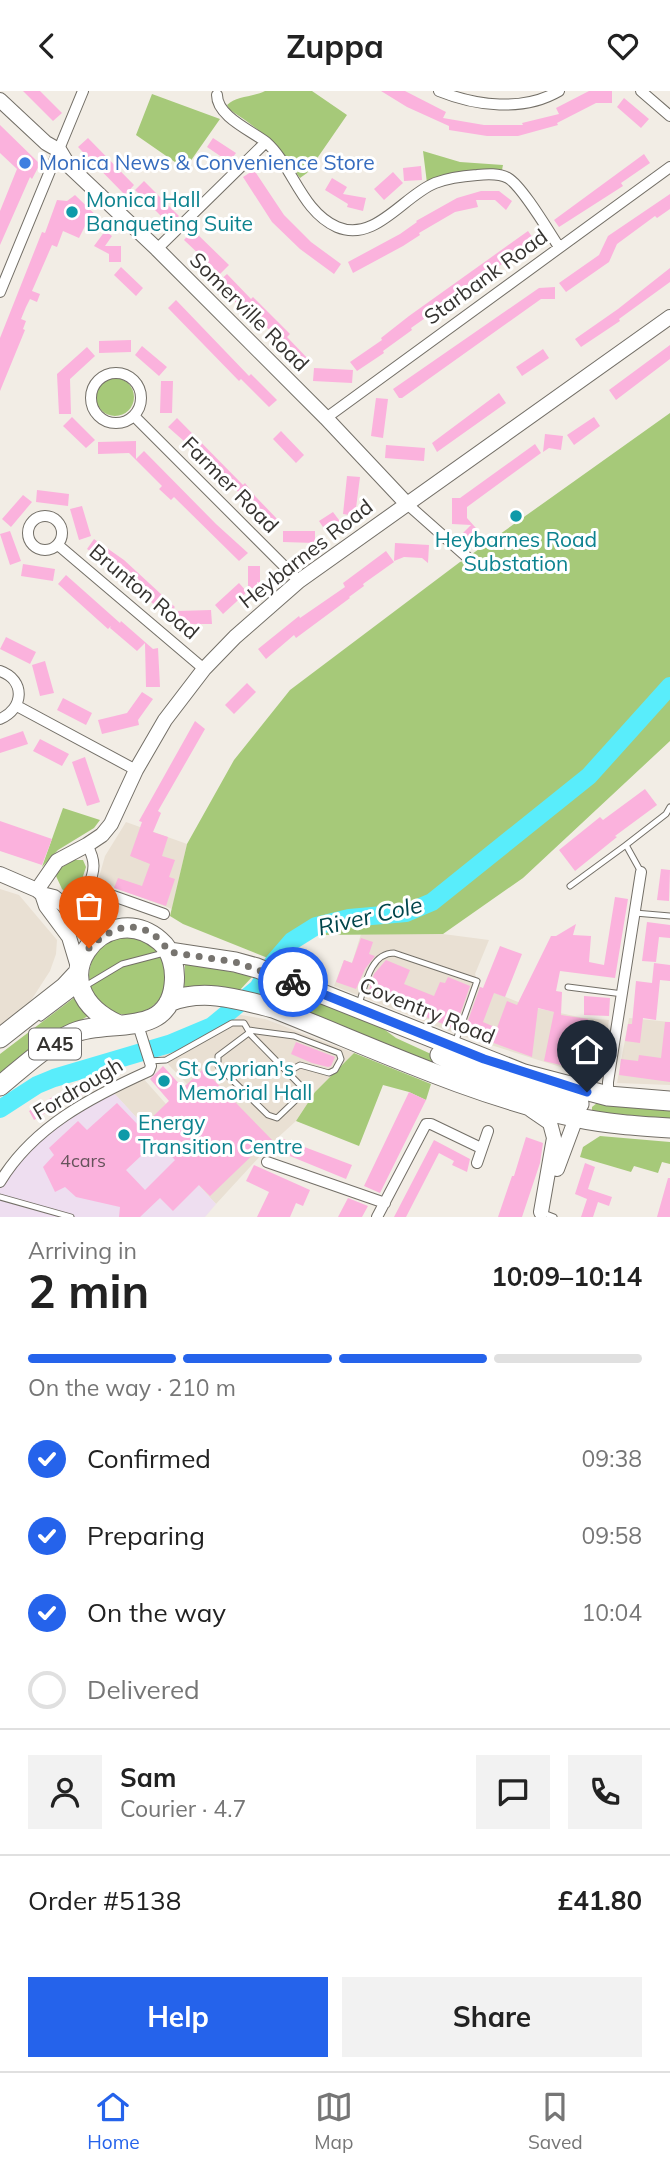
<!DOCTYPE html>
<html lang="en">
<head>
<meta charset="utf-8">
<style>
	body { margin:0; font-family:Mulish,sans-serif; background:#f2f2f2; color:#222; height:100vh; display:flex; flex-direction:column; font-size:26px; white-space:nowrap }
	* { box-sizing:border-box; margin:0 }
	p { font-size:23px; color:#767676 }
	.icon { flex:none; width:38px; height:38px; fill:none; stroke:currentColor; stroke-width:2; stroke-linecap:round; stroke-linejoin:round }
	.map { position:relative; height:1126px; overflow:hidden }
	.details { display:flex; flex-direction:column; background:#fff; flex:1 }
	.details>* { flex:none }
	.pin { position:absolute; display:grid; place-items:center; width:60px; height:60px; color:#fff; margin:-72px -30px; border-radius:50% 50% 50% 0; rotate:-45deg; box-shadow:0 0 7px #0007 }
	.pin .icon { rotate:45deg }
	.courier { position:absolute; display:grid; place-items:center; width:70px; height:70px; margin:-35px; border:5px solid #2563eb; border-radius:50%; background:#fff; color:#222; box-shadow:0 2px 9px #0007 }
	.headline em { font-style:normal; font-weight:700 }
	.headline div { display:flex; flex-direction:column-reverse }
	.headline { display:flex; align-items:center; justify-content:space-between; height:119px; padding:0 28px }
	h1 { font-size:46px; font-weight:700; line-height:52px }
	.bar { display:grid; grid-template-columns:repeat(4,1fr); gap:10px 7px; align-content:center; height:84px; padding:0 28px }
	.bar i { height:9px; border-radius:5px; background:#e0e0e0 }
	.bar .selected { background:#2563eb }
	.bar p { grid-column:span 4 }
	.line { display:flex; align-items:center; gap:18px; padding:0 28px; border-top:2px solid #e0e0e0 }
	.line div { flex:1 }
	.round { display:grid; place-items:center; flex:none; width:74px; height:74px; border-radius:0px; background:#f2f2f2 }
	ol { padding:0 28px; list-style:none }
	li { display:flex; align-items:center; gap:21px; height:77px }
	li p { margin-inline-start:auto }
	li .icon { padding:7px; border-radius:50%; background:#2563eb; color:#fff; stroke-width:4 }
	li:last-child { color:#767676 }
	li i { width:38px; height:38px; border:4px solid #e0e0e0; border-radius:50% }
	.primary-button { display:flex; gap:14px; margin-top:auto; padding:14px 28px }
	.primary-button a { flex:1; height:80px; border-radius:0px; background:#2563eb; color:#fff; font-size:28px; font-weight:700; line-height:80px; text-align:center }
	.primary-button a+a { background:#f2f2f2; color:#222 }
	header { display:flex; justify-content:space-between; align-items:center; height:91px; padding:0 28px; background:#fff; font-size:32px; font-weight:700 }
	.dock { display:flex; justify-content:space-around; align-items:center; height:98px; border-top:2px solid #e0e0e0; background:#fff; font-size:19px; color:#767676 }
	.dock a { display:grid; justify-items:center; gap:4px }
	.dock .selected { color:#2563eb }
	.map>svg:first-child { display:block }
</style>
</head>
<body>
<header><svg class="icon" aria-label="back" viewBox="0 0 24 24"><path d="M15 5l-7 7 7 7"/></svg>Zuppa<svg class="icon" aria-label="heart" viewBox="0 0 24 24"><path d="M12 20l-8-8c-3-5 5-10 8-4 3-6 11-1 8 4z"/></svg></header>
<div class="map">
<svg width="670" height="1126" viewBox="0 0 670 1126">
	<rect width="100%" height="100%" fill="#f2ede5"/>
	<!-- built -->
	<path fill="#e9e0d3" d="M126 731 187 753 172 818 101 791 99 786 105 765Z
		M0 798 19 804 57 849 56 863 50 880 30 911 0 937Z
		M361 843H443L489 849 475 883 480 896 531 916 584 927 609 929 601 986 586 984 459 944 334 895 344 869 352 872Z
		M235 923 265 928 354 962 315 1001 296 1030 274 1050 216 1113 113 1001 142 986 166 1013 187 993 166 971 161 961 210 941Z
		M629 927 670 931V994L617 992Z"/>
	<!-- industrial -->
	<path fill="#eedef0" d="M113 1001 216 1113 205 1126H0V1095L34 1055 59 1033Z"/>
	<!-- green -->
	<path fill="#a6c979" d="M265 0H312L347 24 307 82 300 87C276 52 265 42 230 19L227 14C236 5 253 6 265 0Z
		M152 3 220 28 185 78 136 44Z
		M423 60 460 71 503 74 502 79 427 92Z
		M96 306a19 19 0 1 1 38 0a19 19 0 1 1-38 0Z
		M670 322V650L523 787 443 843 314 844 305 848 283 873 183 833 170 825 187 753 234 669 290 599 460 471 468 469 472 463Z
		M63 717 100 729 94 737 58 759 42 776Z
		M74 769H83L86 776 75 810 62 798 56 785 59 778Z
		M89 885a39 39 0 1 1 78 0a39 39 0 1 1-78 0Z
		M185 872 253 885 238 901 184 899Z
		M268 891 381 936 396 947 477 984 460 987 259 906Z
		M75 906 88 925 41 952 0 987V963Z
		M354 962 431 993 426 1009 409 1001 383 994 359 1055 296 1030 315 1001Z
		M597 1012 670 1018V1029L592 1020V1016Z
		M600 1045 670 1051V1073L662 1071 658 1082 634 1075 631 1081 580 1066 583 1056Z"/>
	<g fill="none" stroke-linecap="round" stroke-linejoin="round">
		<!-- river -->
		<path stroke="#59edfb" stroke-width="18" d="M0 1018 37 994 54 987 169 953 212 935 258 897 273 872 292 850 316 835 349 827 406 822 432 811 589 685 670 595"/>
	</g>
	<!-- building -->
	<path fill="#fbb2dd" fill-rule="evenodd" d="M23 0H40L62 22 53 30Z
		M381 0H405L446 21 443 27 484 34H523L522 32 559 23 556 17 589 0H612V12H596L557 32 558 34 518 45H487L449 39V35L407 16Z
		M624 7 649 28 641 37 617 16Z
		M0 34 40 73 32 88 30 86 0 154V120L17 78 0 62Z
		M88 47 134 94 125 104 78 56Z
		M213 47 236 62 229 71 207 56Z
		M644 63 650 72 621 92 623 95 559 136 554 129Z
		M421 75 422 89 404 90 403 77Z
		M254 79 284 124 311 151 341 173 334 183 300 158 272 131 243 86Z
		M393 81 403 92 384 109 374 98Z
		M332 87 347 96 343 103 366 107 363 120 347 116 348 113 325 99Z
		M144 90 179 125 170 134 135 99Z
		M481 100H499L512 110 506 119 495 109H476L478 116 455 121 419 142 420 144 403 155 353 182 348 171 400 143 417 131 416 130 457 107Z
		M670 103V118L657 127 655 125 617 153 609 171 566 201 559 192 599 164 608 145Z
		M75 104 104 132 96 139 87 131 79 147 63 140 57 156 52 154 32 200 40 203 37 211 30 208 26 216 21 228 26 230 23 238 25 239 0 300V247L42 141 45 142 57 109 67 110Z
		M193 139 229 174 220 183 184 149Z
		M105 140 112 145 105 155H121V171H109V163L94 155Z
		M528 140 535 150 411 237 412 239 383 260 384 262 357 280 350 271 382 249 381 247 409 225Z
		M121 176 143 197 136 205 114 184Z
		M670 177V191L619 228 620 230 581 256 575 248 618 218Z
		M227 183 251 208 253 206 290 243 287 246 311 271 303 278 281 255 283 253 243 212 240 216 217 192Z
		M555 196V208H541L402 307H399L393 298 539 197Z
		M176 209 249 285 251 283 277 309 269 316 241 288 239 290 168 217Z
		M131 249V261L99 262V250Z
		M670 254V268L616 309 609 299Z
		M142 255 167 276 159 285 135 264Z
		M87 256 95 265 70 288 71 323H59L57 283Z
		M543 258 549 267 522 285 516 276Z
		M314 277 353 279 352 292 313 290Z
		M161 290H173L172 322H160Z
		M499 302 506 312 437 361 432 352Z
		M376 307 388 308 383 347 371 345Z
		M72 326 95 349 86 357 63 335Z
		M594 326 600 335 574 354 567 344Z
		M177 327 243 394 245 392 255 405 280 431 272 439 249 417 250 415 234 396 232 398 210 373 168 336Z
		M281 340 304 364 296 372 273 348Z
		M545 343 563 345 561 359 549 357 543 361Z
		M136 350V368L144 360 216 433 248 462 239 470 174 406 171 409 159 398 162 395 129 362 98 363V351Z
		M535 353 541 362 467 416V427L483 445 474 454 463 442 471 434 452 433V407H460Z
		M386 354 425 357 424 370 385 367Z
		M347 385 360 386 355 425 343 423Z
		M37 399 69 403 68 415 36 411Z
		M23 404 32 411 11 436 2 428Z
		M82 415 91 445 79 449 70 418Z
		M333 421 342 433 327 442 319 430Z
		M10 440 21 470 10 474 0 443Z
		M283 440H315V452L283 451Z
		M94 448 124 469 175 516 166 525 114 476 87 458Z
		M395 452 429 454 428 472 422 467 404 466 394 470Z
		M386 460 394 471 363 493 364 495 349 506 350 507 296 547 294 544 266 568 258 558 299 525 300 527 345 496 343 492Z
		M23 473 55 478 53 490 21 485Z
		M248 475H260V492L257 491V497H248Z
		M66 484 120 532 121 530 153 558 158 557 160 596H146L145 552 137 560 110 537 111 535 108 538 58 493Z
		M239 492 247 501 223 523 215 514Z
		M211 519 212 533H178V520Z
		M6 546 36 561 30 573 0 558Z
		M45 570 54 602 40 605 32 574Z
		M247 592 256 601 234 623 225 614Z
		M142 601 153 608 138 629 139 634 102 643 98 629 127 622Z
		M63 607 92 622 86 634 57 619Z
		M195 630 205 638 158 720 161 722 153 741 168 746 162 765 175 769 169 786 175 788 166 815 114 797 118 787 142 795 150 773 130 765 142 731 139 730Z
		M23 640 28 653 0 662V648Z
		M40 648 69 663 62 675 33 660Z
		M85 666 100 711 87 715 72 671Z
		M645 698 657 714 615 745 617 746 575 780 559 759 600 726 603 729Z
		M0 730 52 748 42 774 0 760Z
		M661 778 670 779 669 810 657 809Z
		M615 806 628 808 615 887 560 880 556 900 562 901 561 924 588 928 584 955 605 959 601 984 544 970 554 921 538 917 532 966 464 941 480 896 483 897 500 855 522 863 505 906 494 902 483 931 497 937 507 910 517 914 551 845H556L576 833 573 844 591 845 589 871 604 874Z
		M647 831 670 834V847L659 846 656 871 642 870Z
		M361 847 373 851 369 863 375 865 365 878 356 898 336 891 344 869 352 872Z
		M386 869 410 879 404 893 434 905 440 891 445 892 448 886 470 895 455 938 368 902 374 883Z
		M654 872 670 874V890L660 889 656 929 643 927 640 952 625 950 628 933H632L636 890 652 892Z
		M584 905 610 907 609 925 584 924Z
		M665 931H670V991L619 984 621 968 638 970 639 964 661 967Z
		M296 951 335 966 331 975 328 976 312 972 291 963Z
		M163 975 183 997 203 978 276 1053 278 1046 352 1074 346 1088 263 1054 210 1105 199 1094 173 1120 160 1107 140 1126H119L120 1116 76 1106 65 1096 55 1101 43 1076 54 1064 49 1057 78 1030 87 1039 117 1012 141 1037 169 1010 150 988ZM157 1050 175 1069 145 1099 126 1079Z
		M91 988 94 998 77 1006 76 1003 34 1029 29 1020 66 998 67 999Z
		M409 1001 426 1009 380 1102 364 1095Z
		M526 1046 543 1052 540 1072 522 1126H498L512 1085H514Z
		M434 1049 470 1068 467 1081 452 1074 454 1070 439 1062 406 1126H394Z
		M585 1072 595 1076 588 1098 612 1106 609 1115 598 1111 593 1126H581L587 1108 575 1103Z
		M254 1074 310 1099 303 1115 296 1112 290 1126H257L269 1101 246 1090Z
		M668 1087H670V1126H657Z
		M348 1107 368 1115 362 1126H338Z"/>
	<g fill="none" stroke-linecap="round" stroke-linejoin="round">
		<!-- service casing -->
		<g stroke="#736f67" stroke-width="7">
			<path id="service" d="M641 781 626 754 666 723 670 716
				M570 795 626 754
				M635 822 670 825
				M87 894 122 873 164 862
				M568 896 623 903
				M359 913C365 895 370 862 394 862L477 890 455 952
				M41 927 78 899
				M249 939 294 945 339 962 341 968 335 979 329 982 300 974 286 982
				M149 970 166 969 232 932H244L251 944 301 995 300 1005 277 1027 268 1024 218 975V965L250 941
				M0 1106 71 1126
				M541 1121 554 1126"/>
		</g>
		<!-- minor casing -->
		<g stroke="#736f67" stroke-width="12">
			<path id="minor" d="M439 0C476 15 523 21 559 0
				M641 0 670 25
				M217 4C217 25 250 39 266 51
				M157 158 266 51C293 75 301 120 337 136 375 152 403 105 435 92 448 87 463 85 477 84 487 83 499 82 508 87 522 95 549 141 559 156
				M0 201 83 0
				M91 307a25 25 0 1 1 50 0a25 25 0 1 1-50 0Z
				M134 325 299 490
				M326 327 670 76
				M406 412 467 466
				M28 442a17 17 0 1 1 34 0a17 17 0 1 1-34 0Z
				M58 454 204 578
				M0 580C26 589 24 618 0 628
				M17 615 136 679
				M87 754C96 770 95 779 88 796L164 823
				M81 812 88 796
				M608 1005V991L641 781
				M267 1071 385 1112
				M477 1072 488 1040
				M0 1091C33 1036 91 1006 149 980L151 975 138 934
				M377 1126 426 1033H431L481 1057"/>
		</g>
		<!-- tertiary casing -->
		<g stroke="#736f67" stroke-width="16">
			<path id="tertiary" d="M0 9 46 52 60 60 69 75 157 158 326 327 406 412
				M0 783 37 799 42 803 54 806 87 833 109 840
				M37 799 57 770 87 754 102 744 111 733 136 679 165 629 204 578 235 546 299 490 670 226
				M42 803 46 815 69 846 78 876
				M531 1019 550 1032 554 1047 541 1121
				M557 1078 576 1027"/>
		</g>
		<!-- trunk casing -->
		<g stroke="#736f67" stroke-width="21">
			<path id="trunk" d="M169 861 235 871 257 877 524 983 608 1005 670 1010
				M169 911C203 897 238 908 273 917 372 956 470 1003 574 1026 606 1033 638 1035 670 1037
				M0 947 65 896 78 882
				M440 964 486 984 579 1013
				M0 995C23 976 46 954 73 942 108 927 168 948 174 894 176 878 172 860 160 850 105 803 32 895 119 934"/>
		</g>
		<!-- service -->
		<use href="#service" stroke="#fff" stroke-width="5"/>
		<!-- minor -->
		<use href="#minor" stroke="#fff" stroke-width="10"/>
		<!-- tertiary -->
		<use href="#tertiary" stroke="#fff" stroke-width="14"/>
		<!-- trunk -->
		<use href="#trunk" stroke="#fff" stroke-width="19"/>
	</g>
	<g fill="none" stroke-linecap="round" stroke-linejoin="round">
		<!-- done -->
		<path stroke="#77746f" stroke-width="7" stroke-dasharray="0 12.6" d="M89 857C115 831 147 826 169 861L235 871 293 891"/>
		<!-- route -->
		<path stroke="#2563eb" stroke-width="9" d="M293 891 484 968 587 1001"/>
	</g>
	<!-- markers -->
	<circle fill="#3f7fe0" stroke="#fff" stroke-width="2.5" cx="25" cy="72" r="7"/>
	<g fill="#0f9aa8" stroke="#fff" stroke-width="2.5">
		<circle cx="72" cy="121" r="7"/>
		<circle cx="516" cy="425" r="7"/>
		<circle cx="164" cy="990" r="7"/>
		<circle cx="124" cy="1044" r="7"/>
	</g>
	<g text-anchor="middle" stroke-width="6" stroke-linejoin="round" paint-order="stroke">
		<!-- number labels -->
		<g font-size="18" fill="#66535b">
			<text x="83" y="1076">4cars</text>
		</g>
		<!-- shield labels -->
		<rect fill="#fff" stroke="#72706e" stroke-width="2" x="29" y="937.5" width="52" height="31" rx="5"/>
		<g font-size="19" font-weight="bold" fill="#353330">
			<text x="55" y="960">A45</text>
		</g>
		<!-- shop labels -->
		<g font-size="21" fill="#366cbe" stroke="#fff" text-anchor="start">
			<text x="39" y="79">Monica News &amp; Convenience Store</text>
		</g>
		<!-- culture labels -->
		<g font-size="21" fill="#0d838f" stroke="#fff" text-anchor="start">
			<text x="86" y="116">Monica Hall<tspan x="86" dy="24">Banqueting Suite</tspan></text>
			<text x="516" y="456" text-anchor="middle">Heybarnes Road<tspan x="516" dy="24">Substation</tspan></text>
			<text x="178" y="985">St Cyprian's<tspan x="178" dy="24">Memorial Hall</tspan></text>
			<text x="138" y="1039">Energy<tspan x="138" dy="24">Transition Centre</tspan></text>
		</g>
		<!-- street labels -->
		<g font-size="21" fill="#353330" stroke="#fff">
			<text transform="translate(486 186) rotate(-36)" y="7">Starbank Road</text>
			<text transform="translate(249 221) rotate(45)" y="7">Somerville Road</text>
			<text transform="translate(230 394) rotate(45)" y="7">Farmer Road</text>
			<text transform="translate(306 463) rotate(-38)" y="7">Heybarnes Road</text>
			<text transform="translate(144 501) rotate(40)" y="7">Brunton Road</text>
			<text transform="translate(427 920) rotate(22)" y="7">Coventry Road</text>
			<text transform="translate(78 998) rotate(-31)" y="7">Fordrough</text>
		</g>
		<!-- water labels -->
		<g font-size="23" font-style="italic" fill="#00454b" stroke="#fff">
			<text transform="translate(370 825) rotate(-13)" y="8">River Cole</text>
		</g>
	</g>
</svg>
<div class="pin" style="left:89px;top:857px;background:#ea580c"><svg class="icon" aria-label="bag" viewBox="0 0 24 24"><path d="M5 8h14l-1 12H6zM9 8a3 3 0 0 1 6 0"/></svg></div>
<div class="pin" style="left:587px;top:1001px;background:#1f2937"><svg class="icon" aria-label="home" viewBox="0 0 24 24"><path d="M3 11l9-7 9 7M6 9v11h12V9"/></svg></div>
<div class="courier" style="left:293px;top:891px"><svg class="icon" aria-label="bike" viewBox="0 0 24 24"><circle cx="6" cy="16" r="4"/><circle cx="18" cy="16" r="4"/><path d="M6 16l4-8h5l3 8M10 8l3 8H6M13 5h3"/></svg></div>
</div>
<section class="details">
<div class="headline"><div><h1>2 min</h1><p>Arriving in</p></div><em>10:09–10:14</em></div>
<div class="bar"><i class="selected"></i><i class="selected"></i><i class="selected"></i><i></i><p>On the way · 210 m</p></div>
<ol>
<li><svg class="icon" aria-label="check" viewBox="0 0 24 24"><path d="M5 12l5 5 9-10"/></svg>Confirmed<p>09:38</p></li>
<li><svg class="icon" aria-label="check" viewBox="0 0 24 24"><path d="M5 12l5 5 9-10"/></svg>Preparing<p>09:58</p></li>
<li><svg class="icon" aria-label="check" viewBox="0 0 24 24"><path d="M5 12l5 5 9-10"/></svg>On the way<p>10:04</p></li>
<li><i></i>Delivered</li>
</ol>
<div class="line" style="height:126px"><a class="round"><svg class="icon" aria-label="person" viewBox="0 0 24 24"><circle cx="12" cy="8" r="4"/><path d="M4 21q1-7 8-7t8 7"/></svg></a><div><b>Sam</b><p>Courier · 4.7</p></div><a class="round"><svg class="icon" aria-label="chat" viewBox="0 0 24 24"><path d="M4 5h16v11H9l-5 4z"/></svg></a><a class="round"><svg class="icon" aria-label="phone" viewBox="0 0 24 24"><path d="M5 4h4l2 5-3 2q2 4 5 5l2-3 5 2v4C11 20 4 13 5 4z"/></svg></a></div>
<div class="line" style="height:91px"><div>Order #5138</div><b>£41.80</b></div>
<div class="primary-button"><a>Help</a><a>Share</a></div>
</section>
<nav class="dock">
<a class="selected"><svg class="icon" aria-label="home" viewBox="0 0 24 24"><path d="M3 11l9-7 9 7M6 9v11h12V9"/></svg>Home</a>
<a><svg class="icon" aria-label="map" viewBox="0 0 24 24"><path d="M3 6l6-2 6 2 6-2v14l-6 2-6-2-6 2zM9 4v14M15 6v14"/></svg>Map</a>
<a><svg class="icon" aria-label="saved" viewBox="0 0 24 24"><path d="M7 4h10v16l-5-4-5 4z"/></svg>Saved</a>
</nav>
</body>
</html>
